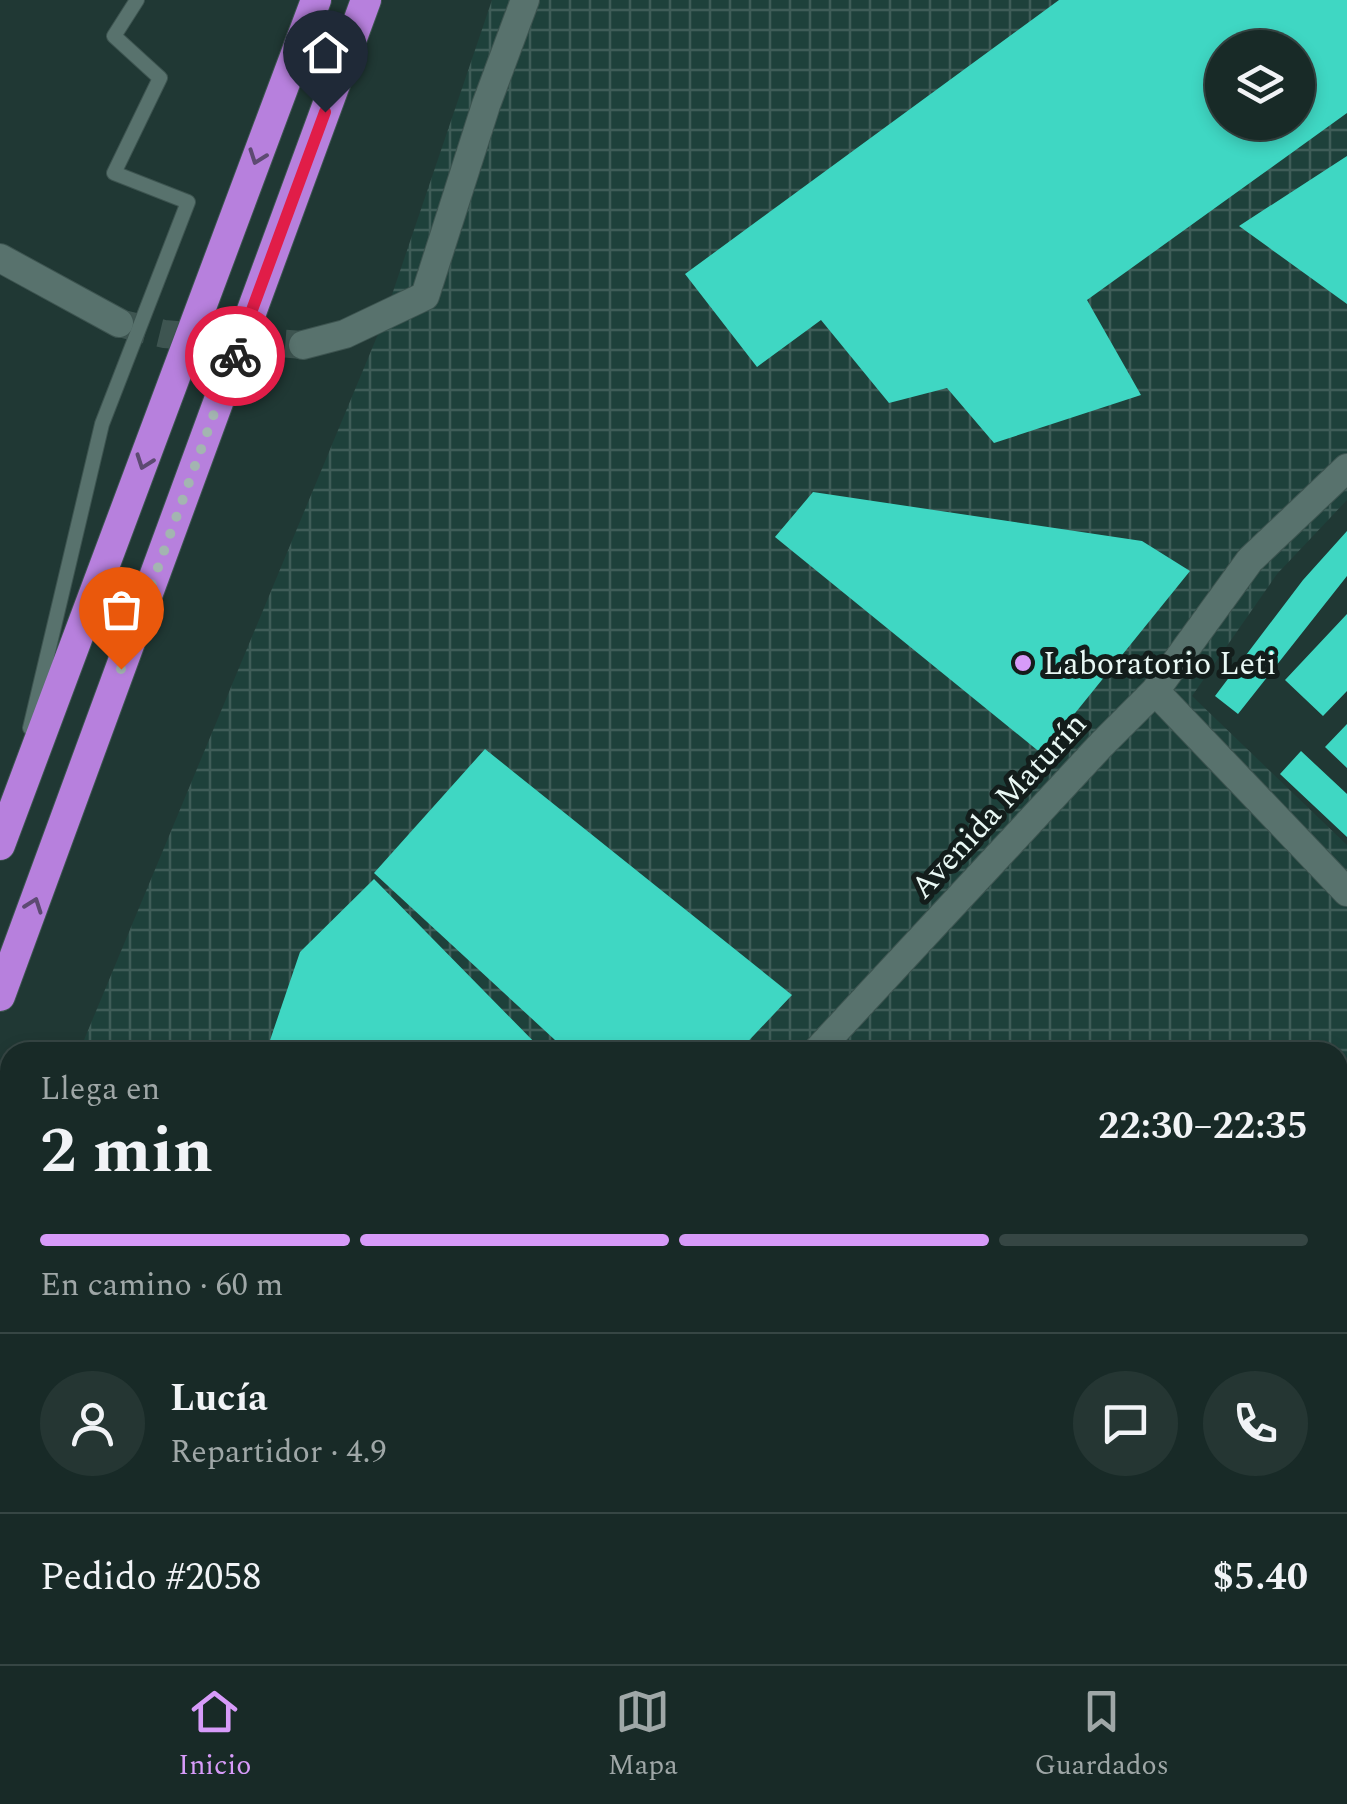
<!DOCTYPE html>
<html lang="es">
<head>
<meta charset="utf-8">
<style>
	body { margin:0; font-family:Spectral,serif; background:#253633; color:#f1f3f6; height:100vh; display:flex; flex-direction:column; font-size:38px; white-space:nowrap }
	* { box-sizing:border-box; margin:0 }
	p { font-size:32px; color:#9fa7a7 }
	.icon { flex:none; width:55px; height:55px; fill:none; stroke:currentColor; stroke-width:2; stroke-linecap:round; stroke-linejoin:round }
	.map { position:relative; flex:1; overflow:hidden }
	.sheet { position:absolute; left:0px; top:1042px; width:1348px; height:622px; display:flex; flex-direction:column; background:#182a27; border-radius:30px 30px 0 0; box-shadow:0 5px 15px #0003,0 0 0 2px #364644 }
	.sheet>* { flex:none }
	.tools { position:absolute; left:1205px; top:30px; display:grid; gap:20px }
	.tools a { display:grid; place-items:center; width:110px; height:110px; border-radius:50%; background:#182a27; box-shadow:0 5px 15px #0003,0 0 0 2px #364644; font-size:50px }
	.pin { position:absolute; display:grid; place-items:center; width:85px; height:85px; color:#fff; margin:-102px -42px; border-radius:50% 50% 50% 0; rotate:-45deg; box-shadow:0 0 10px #0007 }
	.pin .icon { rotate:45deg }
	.courier { position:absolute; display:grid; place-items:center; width:100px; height:100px; margin:-50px; border:8px solid #e11d48; border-radius:50%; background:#fff; color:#222; box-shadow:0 2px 12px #0007 }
	.summary em { font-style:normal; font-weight:700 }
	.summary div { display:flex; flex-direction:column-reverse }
	.summary { display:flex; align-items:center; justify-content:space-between; height:170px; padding:0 40px }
	h1 { font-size:65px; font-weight:700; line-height:75px }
	.bar { display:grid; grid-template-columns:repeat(4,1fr); gap:15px 10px; align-content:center; height:120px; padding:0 40px }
	.bar i { height:12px; border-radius:8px; background:#364644 }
	.bar .current { background:#d79bf9 }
	.bar p { grid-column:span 4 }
	.line { display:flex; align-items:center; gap:25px; padding:0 40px; border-top:2px solid #364644 }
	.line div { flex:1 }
	.round { display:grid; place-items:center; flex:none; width:105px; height:105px; border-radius:52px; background:#253633 }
	.tab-bar { display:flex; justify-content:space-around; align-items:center; height:140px; border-top:2px solid #364644; background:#182a27; font-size:28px; color:#9fa7a7 }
	.tab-bar a { display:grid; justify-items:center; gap:5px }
	.tab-bar .current { color:#d79bf9 }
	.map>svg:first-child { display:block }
</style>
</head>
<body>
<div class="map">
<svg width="1347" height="1664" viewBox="0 0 1347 1664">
	<defs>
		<pattern id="industrial-grid" width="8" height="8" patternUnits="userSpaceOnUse" patternTransform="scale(2.5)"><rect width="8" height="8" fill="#1e413b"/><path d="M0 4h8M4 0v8" fill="none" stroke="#3f5d58"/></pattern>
	</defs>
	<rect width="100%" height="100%" fill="#203834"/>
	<!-- industrial -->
	<path fill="url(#industrial-grid)" fill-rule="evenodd" d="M492 0H1347V500L1277 574 1192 696 1347 845V1664H0V1242L10 1218V1655H1338V1052H79L381 327ZM1222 48H1298V122H1222Z"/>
	<!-- building -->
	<path fill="#3fd7c3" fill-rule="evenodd" d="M1059 0H1347V113L1087 300 1141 395 994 443 947 388 889 403 821 320 757 367 685 274ZM1222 48H1298V122H1222Z
		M1347 156V304L1239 226Z
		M813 492 1142 541 1190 571 1042 754 775 537Z
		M1347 531V576L1238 714 1215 696 1303 580Z
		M1347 614V691L1323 716 1285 680Z
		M1347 724V768L1325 747Z
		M485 749 792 995 738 1052H568L374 873Z
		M1301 751 1347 794V837L1280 774Z
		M374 879 544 1052H266L300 952Z
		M1338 1155 1347 1164V1273L1338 1283Z
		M10 1491V1597L0 1588V1502Z
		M1347 1503V1664H1194L1202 1655H1338V1513Z
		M373 1655H643L652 1664H364Z"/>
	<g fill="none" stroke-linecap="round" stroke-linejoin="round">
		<!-- minor-tunnel -->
		<path stroke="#3e5551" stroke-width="28" stroke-dasharray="28 14" stroke-linecap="butt" d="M119 323 164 334 303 345"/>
		<!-- service casing -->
		<g stroke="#3d5450" stroke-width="16">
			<path id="service" d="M30 728 102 424 188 202 114 173 160 78 114 36 137 0
				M679 1655 689 1664
				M342 1664 351 1655"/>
		</g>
		<!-- minor casing -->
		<g stroke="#3d5450" stroke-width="30">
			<path id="minor" d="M0 258 119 323
				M303 345 345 334 425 296 486 105 525 0
				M1155 691 1347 892
				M816 1052 1102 744 1155 691 1250 560 1347 468
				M1338 1381 1347 1372
				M762 1655 772 1664
				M244 1664 252 1655
				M1063 1664 1072 1655"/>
		</g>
		<!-- trunk casing -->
		<g stroke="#3d5450" stroke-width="32">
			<path id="trunk" d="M0 845 316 0
				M0 996 366 0"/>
		</g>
		<!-- service -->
		<use href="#service" stroke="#58726d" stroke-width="14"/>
		<!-- minor -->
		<use href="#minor" stroke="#58726d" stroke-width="28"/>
		<!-- trunk -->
		<use href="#trunk" stroke="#b780dd" stroke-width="30"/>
	</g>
	<!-- one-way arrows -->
	<defs><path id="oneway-chevron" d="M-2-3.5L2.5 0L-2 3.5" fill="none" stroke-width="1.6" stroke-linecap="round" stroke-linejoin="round" transform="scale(2.5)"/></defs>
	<g stroke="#5d4a72">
		<use href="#oneway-chevron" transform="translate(257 157) rotate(110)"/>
		<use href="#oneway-chevron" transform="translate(144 462) rotate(110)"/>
		<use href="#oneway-chevron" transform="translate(34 905) rotate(-70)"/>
	</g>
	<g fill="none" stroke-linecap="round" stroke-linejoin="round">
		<!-- done -->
		<path stroke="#a3b5b1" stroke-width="10" stroke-dasharray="0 18" d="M121 669 235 356"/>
		<!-- route -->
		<path stroke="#e11d48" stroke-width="12" d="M235 356 325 112"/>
	</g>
	<!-- markers -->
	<circle fill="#d79bf9" stroke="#131d1b" stroke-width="4" cx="1023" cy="663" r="10"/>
	<g text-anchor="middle" stroke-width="10" stroke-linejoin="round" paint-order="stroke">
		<!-- poi labels -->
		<g font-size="32" fill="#e9f8f4" stroke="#131d1b" text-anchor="start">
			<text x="1043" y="674">Laboratorio Leti</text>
		</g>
		<!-- street labels -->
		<g font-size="32" fill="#e9f8f4" stroke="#131d1b">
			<text transform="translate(998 805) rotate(-47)" y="11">Avenida Maturín</text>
		</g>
	</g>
</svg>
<div class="tools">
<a><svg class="icon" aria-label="layers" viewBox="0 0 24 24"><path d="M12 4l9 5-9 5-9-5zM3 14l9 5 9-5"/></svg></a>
</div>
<div class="pin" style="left:121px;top:669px;background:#ea580c"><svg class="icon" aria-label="bag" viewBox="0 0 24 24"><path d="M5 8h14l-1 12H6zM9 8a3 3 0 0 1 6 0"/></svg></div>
<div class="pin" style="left:325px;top:112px;background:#1f2937"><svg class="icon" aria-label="home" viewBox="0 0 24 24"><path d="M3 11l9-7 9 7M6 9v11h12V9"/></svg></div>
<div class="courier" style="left:235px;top:356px"><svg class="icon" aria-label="bike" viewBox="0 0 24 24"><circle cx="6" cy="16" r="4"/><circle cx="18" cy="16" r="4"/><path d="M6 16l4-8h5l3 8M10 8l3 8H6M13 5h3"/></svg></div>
<section class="sheet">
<div class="summary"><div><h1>2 min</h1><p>Llega en</p></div><em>22:30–22:35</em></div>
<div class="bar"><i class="current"></i><i class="current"></i><i class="current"></i><i></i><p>En camino · 60 m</p></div>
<div class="line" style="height:180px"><a class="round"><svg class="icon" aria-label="person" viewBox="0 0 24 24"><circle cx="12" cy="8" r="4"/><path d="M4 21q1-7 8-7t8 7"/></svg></a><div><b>Lucía</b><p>Repartidor · 4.9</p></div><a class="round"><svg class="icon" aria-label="chat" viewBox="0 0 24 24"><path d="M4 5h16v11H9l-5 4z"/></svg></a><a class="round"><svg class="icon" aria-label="phone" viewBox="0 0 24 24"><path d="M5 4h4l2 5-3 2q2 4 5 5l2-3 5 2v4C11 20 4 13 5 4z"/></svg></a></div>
<div class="line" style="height:130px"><div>Pedido #2058</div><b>$5.40</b></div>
</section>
</div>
<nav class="tab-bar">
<a class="current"><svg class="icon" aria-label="home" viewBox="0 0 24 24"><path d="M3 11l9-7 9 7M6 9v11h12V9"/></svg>Inicio</a>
<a><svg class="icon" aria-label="map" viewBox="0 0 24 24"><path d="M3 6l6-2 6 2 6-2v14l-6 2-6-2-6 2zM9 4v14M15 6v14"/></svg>Mapa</a>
<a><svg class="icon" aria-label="saved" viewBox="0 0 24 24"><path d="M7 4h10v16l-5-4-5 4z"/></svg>Guardados</a>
</nav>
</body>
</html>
